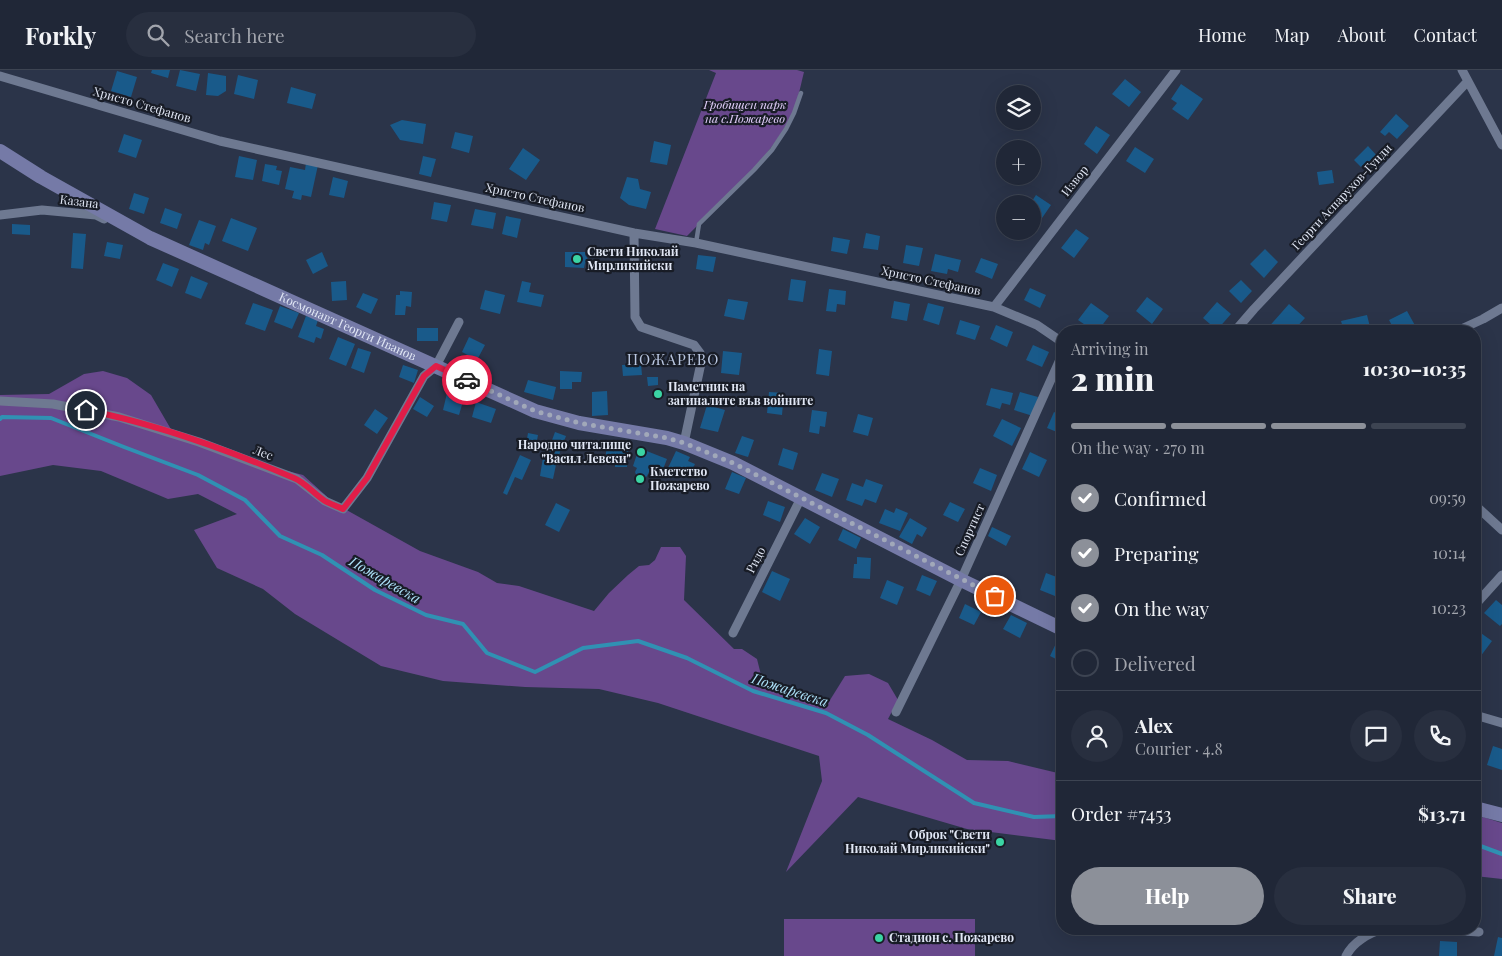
<!DOCTYPE html>
<html lang="en">
<head>
<meta charset="utf-8">
<style>
	body { margin:0; font-family:"Playfair Display",serif; background:#282f3f; color:#f1f3f6; height:100vh; display:flex; flex-direction:column; font-size:19px; white-space:nowrap }
	* { box-sizing:border-box; margin:0 }
	p { font-size:16px; color:#a2a5ad }
	.icon { flex:none; width:28px; height:28px; fill:none; stroke:currentColor; stroke-width:2; stroke-linecap:round; stroke-linejoin:round }
	.map { position:relative; flex:1; overflow:hidden }
	.drawer { position:absolute; left:1056px; top:255px; width:425px; height:610px; display:flex; flex-direction:column; background:#202737; border-radius:20px; box-shadow:0 5px 20px #0002,0 0 0 1px #3d4452 }
	.drawer>* { flex:none }
	.buttons { position:absolute; left:996px; top:15px; display:grid; gap:10px }
	.buttons a { display:grid; place-items:center; width:45px; height:45px; border-radius:50%; background:#202737; box-shadow:0 5px 20px #0002,0 0 0 1px #3d4452; font-size:25px }
	.pin { position:absolute; display:grid; place-items:center; width:42px; height:42px; color:#fff; margin:-21px; border:2px solid #fff; border-radius:50%; box-shadow:0 1px 5px #0007 }
	.courier { position:absolute; display:grid; place-items:center; width:50px; height:50px; margin:-25px; border:4px solid #e11d48; border-radius:50%; background:#fff; color:#222; box-shadow:0 1px 6px #0007 }
	.overview em { font-style:normal; font-weight:800 }
	.overview div { display:flex; flex-direction:column-reverse }
	.overview { display:flex; align-items:center; justify-content:space-between; height:85px; padding:0 15px }
	h1 { font-size:32px; font-weight:800; line-height:38px }
	.bar { display:grid; grid-template-columns:repeat(4,1fr); gap:8px 5px; align-content:center; height:60px; padding:0 15px }
	.bar i { height:6px; border-radius:4px; background:#3d4452 }
	.bar .active { background:#8c9099 }
	.bar p { grid-column:span 4 }
	.line { display:flex; align-items:center; gap:12px; padding:0 15px; border-top:1px solid #3d4452 }
	.line div { flex:1 }
	.round { display:grid; place-items:center; flex:none; width:52px; height:52px; border-radius:26px; background:#282f3f }
	ol { padding:0 15px; list-style:none }
	li { display:flex; align-items:center; gap:15px; height:55px }
	li p { margin-inline-start:auto }
	li .icon { padding:5px; border-radius:50%; background:#8c9099; color:#fff; stroke-width:4 }
	li:last-child { color:#a2a5ad }
	li i { width:28px; height:28px; border:2px solid #3d4452; border-radius:50% }
	.cta { display:flex; gap:10px; margin-top:auto; padding:10px 15px }
	.cta a { flex:1; height:58px; border-radius:30px; background:#8c9099; color:#fff; font-size:20px; font-weight:800; line-height:58px; text-align:center }
	.cta a+a { background:#282f3f; color:#f1f3f6 }
	header { display:flex; align-items:center; gap:30px; box-sizing:border-box; height:70px; padding:0 25px; background:#202737; border-bottom:1px solid #3d4452 }
	header strong { font-size:24px }
	nav { display:flex; gap:28px; margin-inline-start:auto; font-size:18px }
	.search { width:350px; height:45px; background:#282f3f; display:flex; align-items:center; gap:12px; box-sizing:border-box; padding:0 18px; border-radius:28px; color:#a2a5ad; font-size:19px }
	.map>svg:first-child { display:block }
</style>
</head>
<body>
<header>
<strong>Forkly</strong>
<div class="search"><svg class="icon" aria-label="search" viewBox="0 0 24 24"><circle cx="10" cy="10" r="6"/><path d="M15 15l6 6"/></svg>Search here</div>
<nav><a>Home</a><a>Map</a><a>About</a><a>Contact</a></nav>
</header>
<div class="map">
<svg width="1502" height="886" viewBox="0 0 1502 886">
	<rect width="100%" height="100%" fill="#2b3449"/>
	<!-- green -->
	<path fill="#68488c" d="M709 0H797L804 2C800 18 797 36 789 50 766 93 721 131 687 166L655 159 716 3Z
		M103 301 127 308 151 325 172 361 268 396 303 405 334 433 420 481 478 502 497 513 519 516 594 541 609 523 628 505 639 496 649 495 655 490 661 477H680L686 486 684 530 734 579H742L757 589 762 609 784 617 830 630 845 606 869 604 888 613 898 630 888 649 932 670 967 690 1008 691 1062 704V771L967 759 858 727 786 802 822 711 819 686 658 633 599 619 525 617 443 611 381 596 295 544 263 519 217 498 194 460 237 444 198 424 168 429 101 401 53 395 0 406V325L49 324 84 304Z
		M1483 747 1502 753V809L1475 806V751Z
		M784 849H975V886H784Z"/>
	<g fill="none" stroke-linecap="round" stroke-linejoin="round">
		<!-- stream -->
		<path stroke="#3091b3" stroke-width="4" d="M0 349 2 347 51 348 124 377 198 405 245 430 280 466 322 485 375 520 426 545 463 554 487 583 535 602 583 578 638 571 687 588 753 621 826 643 868 665 974 733 1034 747 1062 746
			M1475 774 1502 784"/>
	</g>
	<!-- building -->
	<path fill="#195a8a" d="M152 0H170L168 8 151 3Z
		M180 0 200 4 196 21 176 16Z
		M117 1 137 7 131 27 111 21Z
		M208 3 226 6V21L218 26 206 25Z
		M238 5 258 10 254 29 234 24Z
		M1125 9 1141 22 1129 37 1112 24Z
		M1181 14 1203 29 1188 50 1172 39 1177 33 1171 29Z
		M291 17 316 24 312 39 287 33Z
		M1396 44 1409 56 1397 69 1389 62 1385 66 1380 62Z
		M402 50 426 54 423 74 400 70 390 55Z
		M1096 56 1110 65 1097 84 1084 74Z
		M455 62 473 66 469 83 451 78Z
		M124 64 142 70 136 88 118 82Z
		M654 71 671 75 667 95 650 92Z
		M1368 76 1379 88 1369 98 1364 94 1361 97 1354 90Z
		M1135 77 1154 89 1145 103 1126 91Z
		M523 78 540 90 526 110 509 99Z
		M239 86 257 90 253 110 235 107Z
		M423 86 436 89 431 107 419 104Z
		M306 93 318 95 311 127 302 125 301 130 292 128 294 121 285 119 290 97 305 100Z
		M265 94 277 96 276 100 282 101 279 115 262 111Z
		M1332 100 1334 113 1319 115 1317 102Z
		M333 107 348 111 344 128 329 125Z
		M627 107 638 109 640 119 651 122 646 139 629 135 620 128Z
		M134 123 149 128 144 144 129 139Z
		M1036 125 1051 135 1040 151 1032 146V134H1030Z
		M434 132 451 135 447 152 431 149Z
		M165 138 182 144 177 159 160 153Z
		M475 139 496 143 493 159 471 155Z
		M506 146 521 149 517 168 502 164Z
		M231 148 257 158 248 181 222 171Z
		M199 150 216 156 209 175 205 173 203 180 189 175Z
		M12 154 30 155V165L12 164Z
		M1076 159 1089 168 1074 188 1061 178Z
		M73 163 86 164 83 199 71 198Z
		M866 163 880 166 878 180 863 178Z
		M833 167 850 170 847 184 831 181Z
		M107 172 123 175 120 189 104 186Z
		M906 175 923 178 919 196 903 193Z
		M1265 179 1278 192 1264 208 1250 194Z
		M322 182 328 196 313 204 306 190Z
		M565 182H585V185L588 189 587 192 585 193 584 198 565 197Z
		M935 184 961 190 958 202 948 199 947 204 931 201Z
		M698 185 716 187 713 202 696 199Z
		M981 188 998 194 992 209 975 202Z
		M163 193 179 199 172 217 156 210Z
		M191 206 208 213 201 229 185 223Z
		M791 209 806 211 803 232 788 230Z
		M1241 210 1252 221 1241 233 1229 221Z
		M346 211 347 230 332 231 331 212Z
		M522 211 531 213 529 222 544 225 541 237 517 232Z
		M1030 218 1046 225 1040 238 1024 230Z
		M829 219 846 221 845 235 837 234 836 242 826 241Z
		M485 220 505 225 500 244 480 239Z
		M400 221 412 222 411 237 406 236 405 245H395L396 225H400Z
		M363 223 378 229 371 244 356 237Z
		M1147 227 1163 239 1152 254 1136 241Z
		M728 229 748 232 744 250 724 246Z
		M894 231 910 234 907 251 891 248Z
		M1217 232 1231 244 1217 260 1203 248Z
		M253 233 273 240 265 261 245 254Z
		M928 233 944 237 939 255 923 250Z
		M1091 233 1109 246 1098 261H1094L1078 250Z
		M1289 234 1305 248 1293 261H1265Z
		M280 236 299 243 292 259 274 252Z
		M1407 241 1417 259 1412 261H1395L1389 250Z
		M1367 245 1371 261H1344L1341 251Z
		M306 246 318 250 316 256 324 259 321 269 316 267 314 273 298 267Z
		M960 250 980 256 975 270 956 264Z
		M996 255 1013 262 1007 277 990 269Z
		M417 258H438V271H417Z
		M338 267 355 274 346 296 329 289Z
		M469 267 485 275 477 290 462 282Z
		M1033 275 1049 282 1042 297 1026 290Z
		M358 278 371 282 364 303 351 298Z
		M819 279 832 281 829 306 816 304Z
		M723 281 742 283 739 305 721 303Z
		M641 294 642 305 623 306 622 295Z
		M403 295 418 300 414 313 399 307Z
		M560 301 582 302 581 312H572V319H560Z
		M647 307H658V315L648 316Z
		M528 310 556 317 553 330 524 322Z
		M991 318 1013 323 1010 335 1002 333 1000 339 986 335Z
		M607 321 608 345 592 346V322Z
		M769 322 784 323 782 345 767 343Z
		M1020 322 1038 327 1033 346 1014 340Z
		M447 323 464 328 459 345 443 340Z
		M420 327 434 336 427 347 413 339Z
		M476 332 496 339 491 353 472 347Z
		M707 335 725 340 718 362 700 358Z
		M375 339 388 348 377 364 364 355Z
		M812 340 827 342 825 357 820 356 819 364 809 362Z
		M1054 342 1062 346V364L1047 358Z
		M858 344 873 348 868 366 853 362Z
		M1002 349 1021 358 1012 376 993 366Z
		M555 362 566 366 559 385 548 381Z
		M528 363 538 365 535 381 525 380Z
		M742 366 754 370 748 387 735 383Z
		M639 378 667 389 660 407 649 402 647 406 644 409 637 407 635 402 637 398 633 396Z
		M783 378 798 383 793 400 778 395Z
		M606 381H628L627 397H615V391L606 390Z
		M676 381 690 387 688 391 695 394 688 408 668 398Z
		M1030 382 1047 390 1039 407 1022 399Z
		M520 385 531 390 522 410 515 407 507 425 503 423Z
		M543 387 557 390 553 409 540 406Z
		M980 398 997 405 991 421 973 413Z
		M732 402 746 408 739 424 725 419Z
		M822 403 839 409 832 427 815 420Z
		M866 409 883 415 876 433 865 429 862 436 846 430 852 413 863 417Z
		M768 431 785 437 780 452 763 445Z
		M950 432 965 439 958 452 943 445Z
		M556 433 570 440 559 462 545 455Z
		M896 438 908 443 900 461 879 453 885 439 894 443Z
		M805 448 820 457 810 474 794 464Z
		M910 448 927 458 922 467 917 464 912 474 899 467Z
		M992 457 1011 466 1006 476 988 466Z
		M843 459 861 468 856 479 838 470Z
		M857 487 871 488 870 509 853 508 854 494H857Z
		M772 501 790 509 780 531 762 522Z
		M1046 503 1062 509 1055 526 1040 520Z
		M922 505 937 511 930 526 916 520Z
		M887 510 904 517 897 535 880 528Z
		M1496 530 1502 535V554L1500 556 1484 543Z
		M965 534 981 542 974 555 959 548Z
		M1011 545 1027 553 1020 568 1003 559Z
		M1478 561 1492 571 1480 587 1475 584V564Z
		M1059 567 1062 569V592L1050 586Z
		M1493 676 1502 679V700L1487 695Z
		M1498 867 1502 868V886H1494Z
		M1440 871 1457 872V886H1439Z"/>
	<g fill="none" stroke-linecap="round" stroke-linejoin="round">
		<!-- lane -->
		<path stroke="#6e7991" stroke-width="4.5" d="M696 173 699 154 754 100 772 80 786 59 794 43 801 23"/>
		<!-- street -->
		<path stroke="#6e7991" stroke-width="9" d="M1462 0 1502 75
			M0 6 220 71 634 163 696 173 994 237 1037 255 1062 272
			M0 145 42 140 96 145 104 149
			M634 163 635 247 641 257 694 275 700 283 701 293 684 373
			M994 237 1176 0
			M1235 261 1254 239 1468 11
			M1457 261 1483 249 1502 238
			M0 331 53 334 119 347 199 372 297 409 325 431 343 439 367 408 424 306 436 296 459 252
			M1475 435 1502 460
			M1475 535 1502 505
			M733 563 801 428
			M896 642 961 510 1062 285
			M1475 645 1502 653
			M1431 859 1479 862
			M1346 886C1353 872 1369 863 1383 859"/>
		<!-- secondary -->
		<g stroke="#757aa7" stroke-width="14">
			<path id="s1" d="M0 81 41 107 150 168 535 341 579 353 667 368 684 373 733 393 961 510 1062 559"/>
			<path d="M1475 738 1502 745"/>
		</g>
	</g>
	<g fill="none" stroke-linecap="round" stroke-linejoin="round">
		<!-- done -->
		<path stroke="#a1a8b9" stroke-width="5" stroke-dasharray="0 9" d="M467 310 535 341 579 353 667 368 684 373 733 393 995 526"/>
		<!-- route -->
		<path stroke="#e11d48" stroke-width="6" d="M86 340C157 354 228 380 294 408 306 413 314 424 325 431 330 434 337 436 343 439L367 408 424 306 436 296 467 310"/>
	</g>
	<!-- markers -->
	<g fill="#3bd4a4" stroke="#181c26" stroke-width="2">
		<circle cx="577" cy="189" r="5"/>
		<circle cx="658" cy="324" r="5"/>
		<circle cx="641" cy="382" r="5"/>
		<circle cx="640" cy="409" r="5"/>
		<circle cx="1000" cy="772" r="5"/>
		<circle cx="879" cy="868" r="5"/>
	</g>
	<g text-anchor="middle" stroke-width="4.5" stroke-linejoin="round" paint-order="stroke">
		<!-- street labels -->
		<g font-size="12" fill="#e1e7f5" stroke="#181c26">
			<text transform="translate(142 35) rotate(16)" y="4">Христо Стефанов</text>
			<text transform="translate(1075 111) rotate(-52)" y="4">Извор</text>
			<text transform="translate(1342 127) rotate(-47)" y="4">Георги Аспарухов-Гунди</text>
			<text transform="translate(535 128) rotate(12)" y="4">Христо Стефанов</text>
			<text transform="translate(79 132) rotate(7)" y="4">Казана</text>
			<text transform="translate(931 211) rotate(12)" y="4">Христо Стефанов</text>
			<text dy="4" stroke="none"><textPath href="#s1" startOffset="390">Космонавт Георги Иванов</textPath></text>
			<text transform="translate(263 383) rotate(21)" y="4">Лес</text>
			<text transform="translate(970 460) rotate(-66)" y="4">Спортист</text>
			<text transform="translate(756 490) rotate(-63)" y="4">Ридо</text>
		</g>
		<!-- park labels -->
		<g font-size="12" font-style="italic" fill="#e1cefa" stroke="#181c26">
			<text x="745" y="39">Гробищен парк<tspan x="745" dy="14">на с.Пожарево</tspan></text>
		</g>
		<!-- poi labels -->
		<g font-size="12" font-weight="bold" fill="#e1e7f5" stroke="#181c26" text-anchor="start">
			<text x="587" y="186">Свети Николай<tspan x="587" dy="14">Мирликийски</tspan></text>
			<text x="668" y="321">Паметник на<tspan x="668" dy="14">загиналите във войните</tspan></text>
			<text x="631" y="379" text-anchor="end">Народно читалище<tspan x="631" dy="14">"Васил Левски"</tspan></text>
			<text x="650" y="406">Кметство<tspan x="650" dy="14">Пожарево</tspan></text>
			<text x="990" y="769" text-anchor="end">Оброк "Свети<tspan x="990" dy="14">Николай Мирликийски"</tspan></text>
			<text x="889" y="872">Стадион с. Пожарево</text>
		</g>
		<!-- water labels -->
		<g font-size="14" font-style="italic" fill="#ade2f9" stroke="#181c26">
			<text transform="translate(385 510) rotate(30)" y="5">Пожаревска</text>
			<text transform="translate(790 620) rotate(18)" y="5">Пожаревска</text>
		</g>
		<!-- quarter labels -->
		<g font-size="15" letter-spacing="1" fill="#bac7e1" stroke="#181c26">
			<text x="673" y="295">ПОЖАРЕВО</text>
		</g>
	</g>
</svg>
<div class="buttons">
<a><svg class="icon" aria-label="layers" viewBox="0 0 24 24"><path d="M12 4l9 5-9 5-9-5zM3 14l9 5 9-5"/></svg></a>
<a>+</a>
<a>−</a>
</div>
<div class="pin" style="left:995px;top:526px;background:#ea580c"><svg class="icon" aria-label="bag" viewBox="0 0 24 24"><path d="M5 8h14l-1 12H6zM9 8a3 3 0 0 1 6 0"/></svg></div>
<div class="pin" style="left:86px;top:340px;background:#1f2937"><svg class="icon" aria-label="home" viewBox="0 0 24 24"><path d="M3 11l9-7 9 7M6 9v11h12V9"/></svg></div>
<div class="courier" style="left:467px;top:310px"><svg class="icon" aria-label="car" viewBox="0 0 24 24"><path d="M5 17H2v-5l4-1 3-4h7l3 4 3 1v5h-3M9 17h6M6 11h13"/><circle cx="7" cy="17" r="2"/><circle cx="17" cy="17" r="2"/></svg></div>
<section class="drawer">
<div class="overview"><div><h1>2 min</h1><p>Arriving in</p></div><em>10:30–10:35</em></div>
<div class="bar"><i class="active"></i><i class="active"></i><i class="active"></i><i></i><p>On the way · 270 m</p></div>
<ol>
<li><svg class="icon" aria-label="check" viewBox="0 0 24 24"><path d="M5 12l5 5 9-10"/></svg>Confirmed<p>09:59</p></li>
<li><svg class="icon" aria-label="check" viewBox="0 0 24 24"><path d="M5 12l5 5 9-10"/></svg>Preparing<p>10:14</p></li>
<li><svg class="icon" aria-label="check" viewBox="0 0 24 24"><path d="M5 12l5 5 9-10"/></svg>On the way<p>10:23</p></li>
<li><i></i>Delivered</li>
</ol>
<div class="line" style="height:90px"><a class="round"><svg class="icon" aria-label="person" viewBox="0 0 24 24"><circle cx="12" cy="8" r="4"/><path d="M4 21q1-7 8-7t8 7"/></svg></a><div><b>Alex</b><p>Courier · 4.8</p></div><a class="round"><svg class="icon" aria-label="chat" viewBox="0 0 24 24"><path d="M4 5h16v11H9l-5 4z"/></svg></a><a class="round"><svg class="icon" aria-label="phone" viewBox="0 0 24 24"><path d="M5 4h4l2 5-3 2q2 4 5 5l2-3 5 2v4C11 20 4 13 5 4z"/></svg></a></div>
<div class="line" style="height:65px"><div>Order #7453</div><b>$13.71</b></div>
<div class="cta"><a>Help</a><a>Share</a></div>
</section>
</div>
</body>
</html>
